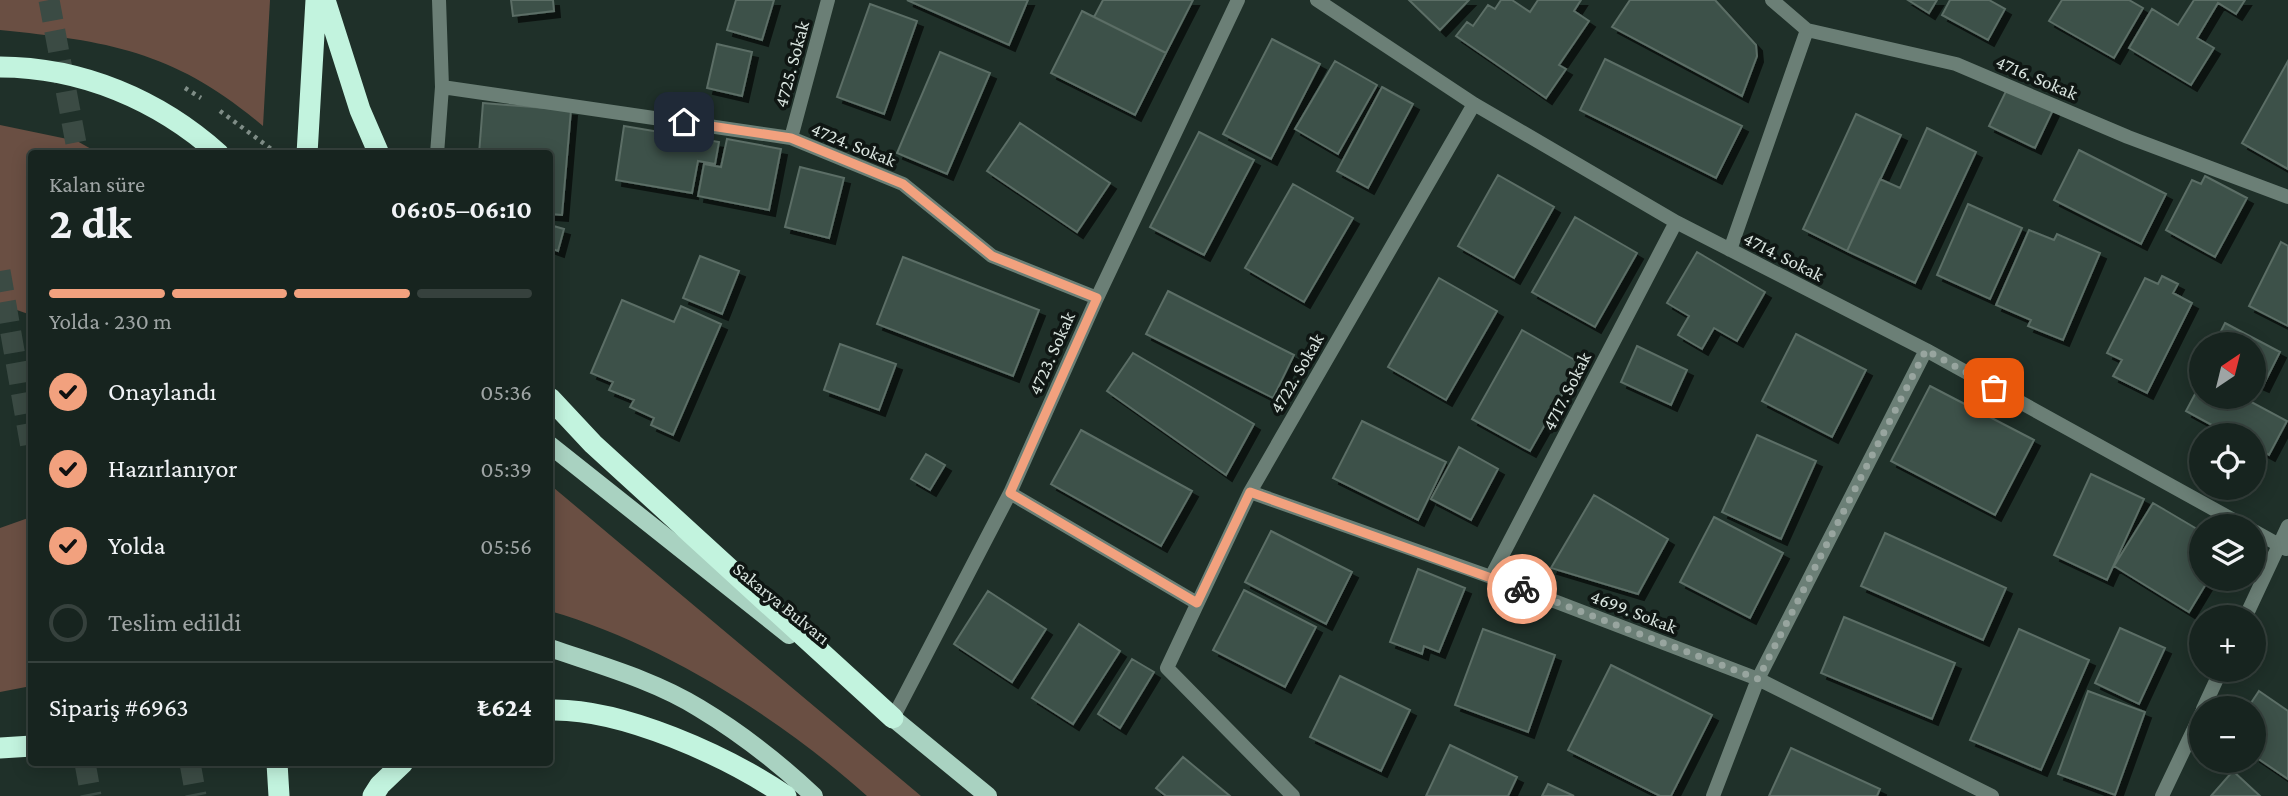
<!DOCTYPE html>
<html lang="tr">
<head>
<meta charset="utf-8">
<style>
	body { margin:0; font-family:"Crimson Pro",serif; background:#202c28; color:#f1f3f6; height:100vh; display:flex; flex-direction:column; font-size:26px; white-space:nowrap }
	* { box-sizing:border-box; margin:0 }
	p { font-size:23px; color:#9ea4a4 }
	.icon { flex:none; width:38px; height:38px; fill:none; stroke:currentColor; stroke-width:2; stroke-linecap:round; stroke-linejoin:round }
	.map { position:relative; flex:1; overflow:hidden }
	.details { position:absolute; left:28px; top:150px; width:525px; height:616px; display:flex; flex-direction:column; background:#17241f; border-radius:7px; box-shadow:0 4px 18px #0003,0 0 0 2px #36413d }
	.details>* { flex:none }
	.needle { width:46px; rotate:35deg }
	.controls { position:absolute; left:2189px; top:332px; display:grid; gap:14px }
	.controls a { display:grid; place-items:center; width:77px; height:77px; border-radius:50%; background:#17241f; box-shadow:0 4px 18px #0003,0 0 0 2px #36413d; font-size:35px }
	.pin { position:absolute; display:grid; place-items:center; width:60px; height:60px; color:#fff; margin:-30px; border-radius:14px; box-shadow:0 4px 10px #0006 }
	.courier { position:absolute; display:grid; place-items:center; width:70px; height:70px; margin:-35px; border:5px solid #f2a17e; border-radius:50%; background:#fff; color:#222; box-shadow:0 2px 9px #0007 }
	.summary em { font-style:normal; font-weight:700 }
	.summary div { display:flex; flex-direction:column-reverse }
	.summary { display:flex; align-items:center; justify-content:space-between; height:119px; padding:0 21px }
	h1 { font-size:46px; font-weight:700; line-height:52px }
	.bar { display:grid; grid-template-columns:repeat(4,1fr); gap:10px 7px; align-content:center; height:84px; padding:0 21px }
	.bar i { height:9px; border-radius:5px; background:#36413d }
	.bar .current { background:#f2a17e }
	.bar p { grid-column:span 4 }
	.line { display:flex; align-items:center; gap:18px; padding:0 21px; border-top:2px solid #36413d }
	.line div { flex:1 }
	ol { padding:0 21px; list-style:none }
	li { display:flex; align-items:center; gap:21px; height:77px }
	li p { margin-inline-start:auto }
	li .icon { padding:7px; border-radius:50%; background:#f2a17e; color:#111; stroke-width:4 }
	li:last-child { color:#9ea4a4 }
	li i { width:38px; height:38px; border:4px solid #36413d; border-radius:50% }
	.map>svg:first-child { display:block }
</style>
</head>
<body>
<div class="map">
<svg width="2288" height="796" viewBox="0 0 2288 796">
	<defs>
		<filter id="shadow"><feDropShadow dx="6" dy="6" stdDeviation="0" flood-color="#0009"/></filter>
	</defs>
	<rect width="100%" height="100%" fill="#1f3029"/>
	<!-- green -->
	<path fill="#6a4f43" d="M0 0H270L263 126C176 52 110 41 0 30Z
		M0 125 77 141 100 154H32L31 315 0 304Z
		M550 484 554 488 921 796H867C781 719 662 643 550 611Z
		M31 517V686L0 692V528Z"/>
	<!-- building -->
	<path fill="#3e5149" stroke="#5b6e66" stroke-width="2" filter="url(#shadow)" d="M511 0H553L554 11 513 16Z
		M736 0H774L762 40 727 30Z
		M907 0H1028L1009 45Z
		M1103 0H1193L1166 53 1094 17Z
		M1409 0H1469L1440 30Z
		M1501 0H1512L1530 12 1538 0H1581L1574 11 1589 21 1559 65 1566 69 1546 98 1456 36 1467 22 1473 26 1488 5 1495 9Z
		M1715 0 1756 45 1757 56 1742 96 1612 27 1630 0Z
		M1908 0H1937L1929 13Z
		M1950 0H1989L2005 9 1988 40 1942 15Z
		M2062 0H2129L2143 8 2114 58 2049 21Z
		M2194 0H2245L2236 14 2218 3 2197 38 2214 48 2191 85 2129 48 2152 9 2178 25Z
		M870 4 917 21 884 114 837 97Z
		M1082 11 1166 53 1135 115 1051 73Z
		M1272 39 1320 64 1271 159 1223 134Z
		M717 44 752 52 742 96 707 88Z
		M940 52 990 73 947 174 897 153Z
		M1605 59 1742 126 1716 178 1580 110Z
		M1335 61 1377 85 1338 154 1295 129Z
		M2288 61V169L2242 143Z
		M1382 87 1413 104 1368 188 1337 171Z
		M2008 87 2053 110 2035 148 1989 126Z
		M483 103 571 110 562 215 550 214V154H479Z
		M1856 114 1901 135 1847 251 1803 229Z
		M1020 123 1110 183 1077 232 987 171Z
		M624 126 719 142 715 164 698 161 692 193 616 180Z
		M1927 128 1976 152 1915 283 1847 251 1880 179 1900 188Z
		M1199 132 1254 160 1204 255 1150 227Z
		M727 139 781 149 769 210 698 196 704 164 721 167Z
		M2079 150 2166 194 2141 244 2054 200Z
		M800 167 844 178 829 238 785 227Z
		M1498 175 1554 207 1514 278 1458 246Z
		M2205 176 2247 198 2215 257 2166 230 2192 180 2201 184Z
		M1293 184 1353 218 1304 302 1245 268Z
		M1968 204 2022 228 1990 299 1937 275Z
		M1575 217 1637 253 1595 327 1532 292Z
		M550 225 564 229 558 251 550 248Z
		M2029 230 2054 240 2057 234 2100 253 2063 340 2028 326 2031 320 1996 305Z
		M2281 242 2288 246V326L2249 306Z
		M1697 252 1765 292 1737 341 1714 328 1702 349 1678 335 1689 316 1667 303Z
		M700 256 739 271 722 314 683 298Z
		M903 257 1039 310 1013 376 877 324Z
		M2162 276 2178 284 2173 293 2192 303 2147 393 2113 376 2122 360 2107 353 2145 278 2158 284Z
		M1439 278 1497 311 1446 400 1388 367Z
		M1168 291 1294 355 1273 398 1146 334Z
		M622 300 674 322 681 306 721 324 673 435 651 425 654 418 630 407 634 400 609 390 613 382 591 373Z
		M2225 323 2280 352 2263 386 2254 382V345H2214Z
		M1522 330 1580 363 1530 451 1472 419Z
		M1796 334 1866 370 1832 437 1762 401Z
		M840 344 896 364 879 410 824 390Z
		M1637 346 1687 370 1671 405 1621 382Z
		M1133 353 1254 424 1226 475 1107 391Z
		M2202 381V397H2242L2287 421 2269 455 2254 447V436H2232L2186 411Z
		M1930 386 2034 440 1995 515 1891 461Z
		M1362 421 1446 462 1418 520 1333 478Z
		M1081 430 1192 491 1161 546 1051 484Z
		M1757 435 1816 461 1781 539 1722 512Z
		M1459 447 1498 469 1471 520 1431 499Z
		M926 454 945 465 930 490 911 479Z
		M2091 474 2144 499 2107 580 2054 555Z
		M1594 495 1668 539 1638 594 1551 568Z
		M2153 503 2202 532V579H2209L2189 612 2114 566Z
		M1714 517 1783 553 1750 618 1680 582Z
		M1271 531 1352 572 1326 624 1245 582Z
		M1885 533 2006 588 1983 640 1861 586Z
		M1418 569 1465 588 1439 652 1424 646 1422 654 1390 642Z
		M1244 590 1316 627 1285 687 1213 650Z
		M988 591 1046 629 1012 682 954 644Z
		M1844 617 1955 663 1932 719 1821 673Z
		M1079 624 1120 651 1073 724 1032 698Z
		M2120 628 2165 648 2139 704 2095 683Z
		M1483 629 1555 655 1528 732 1455 705Z
		M2019 629 2089 660 2041 770 1970 740Z
		M1132 659 1154 672 1120 728 1098 714Z
		M1611 665 1712 715 1671 796H1660L1568 750Z
		M1340 676 1410 710 1381 771 1310 737Z
		M2088 691 2145 712 2115 795 2058 774Z
		M2259 691 2288 711V779L2254 756V709H2247Z
		M1450 745 1517 777 1508 796H1426Z
		M1791 748 1880 789 1877 796H1769Z
		M1183 757 1230 796H1166L1156 788Z
		M2233 771 2260 796H2211Z
		M1548 784 1574 796H1542Z"/>
	<g fill="none" stroke-linecap="round" stroke-linejoin="round">
		<!-- highway-tunnel -->
		<path stroke="#3b4b44" stroke-width="21" stroke-dasharray="21 10" stroke-linecap="butt" d="M49 0 78 154
			M0 271 32 453
			M85 763 91 796
			M190 763 196 796"/>
		<!-- path -->
		<path stroke="#7f8d87" stroke-width="4.5" stroke-dasharray="3.5 5" stroke-linecap="butt" d="M185 88 201 98
			M220 111 278 154"/>
		<!-- street -->
		<path stroke="#6b7f76" stroke-width="14" d="M1317 0 1474 104 1676 222 1926 350 2246 527
			M1772 0 1807 30 1956 64 2128 137 2288 197
			M442 87 791 138 903 184 992 256 1097 298
			M791 138 828 0
			M437 154 442 87 439 0
			M1730 250 1807 30
			M1250 492 1491 577 1758 679 1992 796
			M1010 493 1197 603
			M2254 531 2286 549
			M1491 577 1676 222
			M2245 618 2288 526
			M2203 709 2221 670
			M893 718 1010 493 1097 298 1238 0
			M1293 796 1167 668 1250 492 1474 104
			M1713 796 1758 679 1926 350
			M2162 796 2202 712"/>
		<!-- primary -->
		<path stroke="#a9d2c1" stroke-width="18" d="M550 445 789 635
			M550 648C599 665 654 680 699 708 739 732 780 764 814 796
			M882 709 988 796"/>
		<!-- highway -->
		<path stroke="#c2f3de" stroke-width="21" d="M325 0 360 110 379 154
			M0 67C81 67 159 100 219 154
			M307 154 316 0
			M550 398 593 444 893 718
			M550 710C622 708 727 756 786 796
			M0 748 32 746
			M277 763 279 796
			M373 796 380 785 403 763"/>
	</g>
	<g fill="none" stroke-linecap="round" stroke-linejoin="round">
		<!-- done -->
		<path stroke="#98a59f" stroke-width="7" stroke-dasharray="0 12.6" d="M1522 589 1758 679 1926 350 1994 388"/>
		<!-- route -->
		<path stroke="#f2a17e" stroke-width="9" d="M684 122 791 138 903 184 992 256 1097 298 1010 493 1197 603 1250 492 1522 589"/>
	</g>
	<g text-anchor="middle" stroke-width="7" stroke-linejoin="round" paint-order="stroke">
		<!-- street labels -->
		<g font-size="19" fill="#d9e4df" stroke="#0f1613">
			<text transform="translate(791 64) rotate(-75)" y="7">4725. Sokak</text>
			<text transform="translate(2037 77) rotate(23)" y="7">4716. Sokak</text>
			<text transform="translate(854 144) rotate(22)" y="7">4724. Sokak</text>
			<text transform="translate(1784 256) rotate(27)" y="7">4714. Sokak</text>
			<text transform="translate(1051 353) rotate(-66)" y="7">4723. Sokak</text>
			<text transform="translate(1296 373) rotate(-60)" y="7">4722. Sokak</text>
			<text transform="translate(1566 391) rotate(-63)" y="7">4717. Sokak</text>
			<text transform="translate(782 603) rotate(39)" y="7">Sakarya Bulvarı</text>
			<text transform="translate(1634 611) rotate(21)" y="7">4699. Sokak</text>
		</g>
	</g>
</svg>
<div class="controls">
<a><svg class="needle" viewBox="-14 -14 28 28"><path d="M0-13l5 13h-10z" fill="#e53935"/><path d="M0 13l5-13h-10z" fill="#9ea4a4"/></svg></a>
<a><svg class="icon" aria-label="locate" viewBox="0 0 24 24"><circle cx="12" cy="12" r="6"/><path d="M12 2v4M12 18v4M2 12h4M18 12h4"/></svg></a>
<a><svg class="icon" aria-label="layers" viewBox="0 0 24 24"><path d="M12 4l9 5-9 5-9-5zM3 14l9 5 9-5"/></svg></a>
<a>+</a>
<a>−</a>
</div>
<div class="pin" style="left:1994px;top:388px;background:#ea580c"><svg class="icon" aria-label="bag" viewBox="0 0 24 24"><path d="M5 8h14l-1 12H6zM9 8a3 3 0 0 1 6 0"/></svg></div>
<div class="pin" style="left:684px;top:122px;background:#1f2937"><svg class="icon" aria-label="home" viewBox="0 0 24 24"><path d="M3 11l9-7 9 7M6 9v11h12V9"/></svg></div>
<div class="courier" style="left:1522px;top:589px"><svg class="icon" aria-label="bike" viewBox="0 0 24 24"><circle cx="6" cy="16" r="4"/><circle cx="18" cy="16" r="4"/><path d="M6 16l4-8h5l3 8M10 8l3 8H6M13 5h3"/></svg></div>
<section class="details">
<div class="summary"><div><h1>2 dk</h1><p>Kalan süre</p></div><em>06:05–06:10</em></div>
<div class="bar"><i class="current"></i><i class="current"></i><i class="current"></i><i></i><p>Yolda · 230 m</p></div>
<ol>
<li><svg class="icon" aria-label="check" viewBox="0 0 24 24"><path d="M5 12l5 5 9-10"/></svg>Onaylandı<p>05:36</p></li>
<li><svg class="icon" aria-label="check" viewBox="0 0 24 24"><path d="M5 12l5 5 9-10"/></svg>Hazırlanıyor<p>05:39</p></li>
<li><svg class="icon" aria-label="check" viewBox="0 0 24 24"><path d="M5 12l5 5 9-10"/></svg>Yolda<p>05:56</p></li>
<li><i></i>Teslim edildi</li>
</ol>
<div class="line" style="height:91px"><div>Sipariş #6963</div><b>₺624</b></div>
</section>
</div>
</body>
</html>
